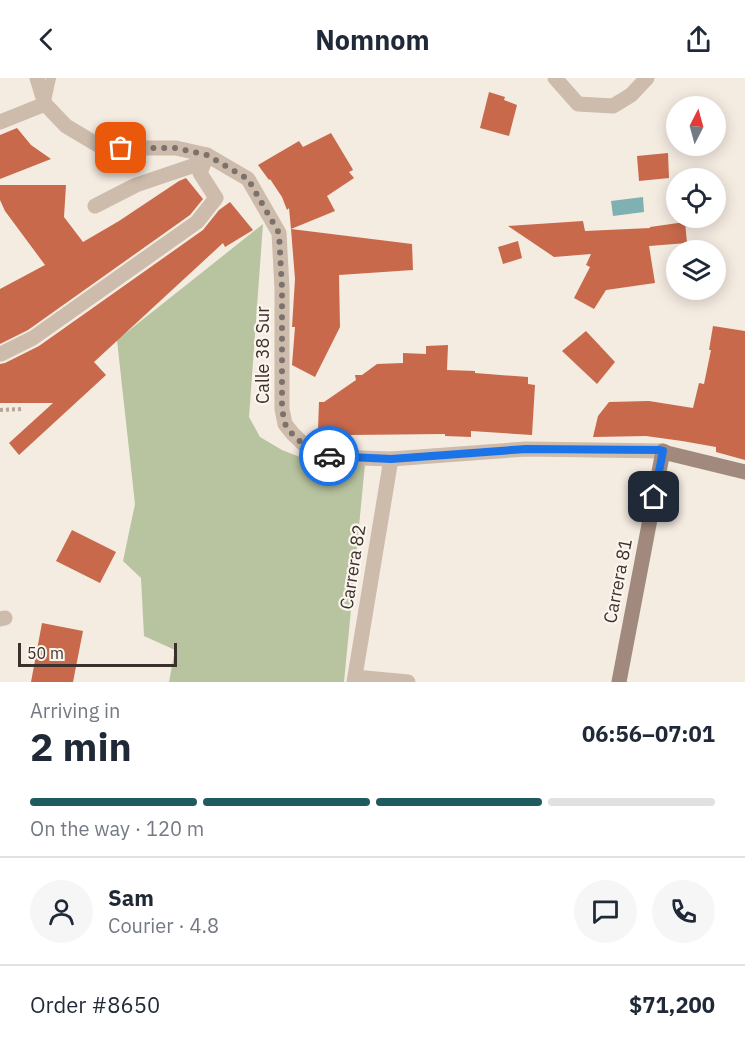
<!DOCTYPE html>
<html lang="en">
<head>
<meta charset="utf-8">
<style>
	body { margin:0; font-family:"IBM Plex Sans",sans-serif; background:#f6f6f7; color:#1f2937; height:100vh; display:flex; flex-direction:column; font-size:22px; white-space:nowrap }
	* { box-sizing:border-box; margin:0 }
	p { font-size:20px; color:#747a83 }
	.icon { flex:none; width:33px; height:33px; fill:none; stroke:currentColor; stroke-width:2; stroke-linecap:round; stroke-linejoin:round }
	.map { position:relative; height:604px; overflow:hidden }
	.side { display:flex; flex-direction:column; background:#fff; flex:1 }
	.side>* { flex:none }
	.needle { width:39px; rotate:6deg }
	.fabs { position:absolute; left:666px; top:18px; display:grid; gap:12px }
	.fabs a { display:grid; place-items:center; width:60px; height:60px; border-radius:50%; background:#fff; box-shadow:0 3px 15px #0003; font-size:30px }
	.scale { position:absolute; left:18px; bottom:15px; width:159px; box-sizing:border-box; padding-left:6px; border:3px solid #3b302b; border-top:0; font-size:16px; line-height:21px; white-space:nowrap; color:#3b302b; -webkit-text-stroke:4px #fbf5ee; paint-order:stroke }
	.pin { position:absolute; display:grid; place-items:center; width:51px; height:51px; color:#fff; margin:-26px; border-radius:12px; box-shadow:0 3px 9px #0006 }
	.courier { position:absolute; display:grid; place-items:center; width:60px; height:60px; margin:-30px; border:4px solid #1a73e8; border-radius:50%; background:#fff; color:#222; box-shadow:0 2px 8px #0007 }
	.summary em { font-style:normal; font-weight:700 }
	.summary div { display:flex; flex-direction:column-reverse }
	.summary { display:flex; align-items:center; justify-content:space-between; height:102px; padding:0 30px }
	h1 { font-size:39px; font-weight:700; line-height:45px }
	.bar { display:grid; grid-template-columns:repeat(4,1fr); gap:9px 6px; align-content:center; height:72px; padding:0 30px }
	.bar i { height:8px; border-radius:4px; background:#e0e1e3 }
	.bar .selected { background:#1f5a5e }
	.bar p { grid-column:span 4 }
	.line { display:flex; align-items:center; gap:15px; padding:0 30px; border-top:2px solid #e0e1e3 }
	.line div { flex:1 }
	.round { display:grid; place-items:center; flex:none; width:63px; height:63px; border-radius:32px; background:#f6f6f7 }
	header { display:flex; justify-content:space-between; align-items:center; height:78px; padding:0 30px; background:#fff; font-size:27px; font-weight:700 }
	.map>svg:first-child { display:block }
</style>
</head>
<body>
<header><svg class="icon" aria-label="back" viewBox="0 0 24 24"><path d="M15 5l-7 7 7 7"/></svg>Nomnom<svg class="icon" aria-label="share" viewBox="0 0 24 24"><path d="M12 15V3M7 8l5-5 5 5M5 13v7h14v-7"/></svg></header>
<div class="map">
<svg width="745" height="604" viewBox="0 0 745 604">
	<rect width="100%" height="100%" fill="#f4ebe1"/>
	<!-- green -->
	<path fill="#b8c4a0" d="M263 146 249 339 260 359 282 372 313 384 365 386 344 604H169L175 572 144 558 141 500 123 483 135 426 117 262Z"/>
	<!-- water -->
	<path fill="#7fb0b2" d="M643 119 644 134 613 138 611 123Z"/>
	<!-- building -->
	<path fill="#c8694b" d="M489 14 505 19 504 22 517 27 509 58 480 50Z
		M17 50 31 67 51 81 0 101V57Z
		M331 55 352 90 353 92 349 94 354 100 327 118 335 133 291 151 289 130 287 132 282 119 270 101 269 102 258 87 299 63 303 69Z
		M668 75 669 100 639 103 637 78Z
		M186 100 203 121 190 137 28 252 0 266V211L45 187 5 133 0 122V107H66L64 139 83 164 119 143 179 103Z
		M230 124 253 152 225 169 223 165 94 284 106 297 19 377 9 365 53 325H0V286L5 285 39 268 203 152 219 132Z
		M583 143 585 153 650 150V149L685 144 687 165 649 168 655 205 606 212 594 231 574 220 590 189 586 187 591 176 554 179 508 148Z
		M291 151 412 166 413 192 339 197 340 249 315 299 292 287 295 249H292L295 201Z
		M518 163 522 180 503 186 498 169Z
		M713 248 745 253V382L716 374V369L682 363 646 358 593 359 598 338 609 324 649 323 693 330 699 305 704 306 711 272H709Z
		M586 253 615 284 597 306 562 273Z
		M448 267 447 292 475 293V295L528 299V306L535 307 532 357 471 353V359L445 358V356L348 357 320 355V352H318L319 324H324L356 302 355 297H362L377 286 403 285V275L426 276V268Z
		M72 452 116 474 100 505 56 483Z
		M42 545 83 553 73 604H31Z"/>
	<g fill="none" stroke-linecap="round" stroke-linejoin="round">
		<!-- path -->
		<path stroke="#b9a596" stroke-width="4" stroke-dasharray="3 3" stroke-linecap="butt" d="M0 332 21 331"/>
		<!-- service -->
		<path stroke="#cdbbac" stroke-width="10" d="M46 23 51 0"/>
		<!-- minor -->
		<path stroke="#cdbbac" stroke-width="15" d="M0 44 45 26
			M95 128 136 107 204 84
			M1 276 33 260 197 144 216 120 200 95 207 77
			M0 541 5 540
			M355 599 408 604
			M354 604 391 381"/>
		<!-- tertiary -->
		<path stroke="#cdbbac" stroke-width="15" d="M37 0 45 26 66 48 103 70H176L207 77 248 101 279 155 282 210V331L285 346 293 356 311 373 333 379 391 381 526 371 663 373
			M555 0 578 26 613 28 631 17 647 0"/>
		<!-- secondary -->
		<path stroke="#a18a7d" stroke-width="15" d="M619 604 663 373 667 375 745 394"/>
	</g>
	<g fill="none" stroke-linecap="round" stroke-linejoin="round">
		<!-- done -->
		<path stroke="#7c716b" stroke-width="6" stroke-dasharray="0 10.8" d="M121 70H176L207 77 248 101 279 155 282 210V331L285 346 293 357 311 373 329 378"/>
		<!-- route -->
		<path stroke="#1a73e8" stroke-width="8" d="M329 378 391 381 526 371 659 372 663 373 654 419"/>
	</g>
	<g text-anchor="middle" stroke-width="4.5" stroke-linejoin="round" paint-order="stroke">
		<!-- street labels -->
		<g font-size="18" fill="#3b302b" stroke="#fbf5ee">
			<text transform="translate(263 277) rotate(-90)" y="6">Calle 38 Sur</text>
			<text transform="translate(353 489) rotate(-81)" y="6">Carrera 82</text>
			<text transform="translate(618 503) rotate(-79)" y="6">Carrera 81</text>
		</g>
	</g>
</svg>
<div class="fabs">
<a><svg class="needle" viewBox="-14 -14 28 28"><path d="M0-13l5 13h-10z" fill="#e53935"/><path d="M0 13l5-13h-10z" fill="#747a83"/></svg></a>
<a><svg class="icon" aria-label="locate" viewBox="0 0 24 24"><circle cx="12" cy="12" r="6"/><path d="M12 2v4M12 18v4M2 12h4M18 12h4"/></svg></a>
<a><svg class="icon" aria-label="layers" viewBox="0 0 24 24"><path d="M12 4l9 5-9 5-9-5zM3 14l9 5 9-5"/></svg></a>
</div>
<div class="scale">50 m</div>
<div class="pin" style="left:121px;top:70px;background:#ea580c"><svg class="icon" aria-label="bag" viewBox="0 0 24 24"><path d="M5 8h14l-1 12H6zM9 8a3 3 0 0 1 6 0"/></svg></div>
<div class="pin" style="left:654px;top:419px;background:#1f2937"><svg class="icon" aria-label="home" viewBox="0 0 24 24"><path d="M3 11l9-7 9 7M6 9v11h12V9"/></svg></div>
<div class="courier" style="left:329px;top:378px"><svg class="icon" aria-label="car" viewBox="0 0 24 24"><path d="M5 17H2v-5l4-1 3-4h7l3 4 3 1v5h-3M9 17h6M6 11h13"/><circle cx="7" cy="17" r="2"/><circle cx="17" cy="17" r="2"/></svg></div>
</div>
<section class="side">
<div class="summary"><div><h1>2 min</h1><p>Arriving in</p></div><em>06:56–07:01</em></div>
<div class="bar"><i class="selected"></i><i class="selected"></i><i class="selected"></i><i></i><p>On the way · 120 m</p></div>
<div class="line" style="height:108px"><a class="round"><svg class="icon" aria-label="person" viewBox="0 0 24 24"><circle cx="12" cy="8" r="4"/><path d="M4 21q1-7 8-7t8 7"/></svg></a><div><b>Sam</b><p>Courier · 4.8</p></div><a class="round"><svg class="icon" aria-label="chat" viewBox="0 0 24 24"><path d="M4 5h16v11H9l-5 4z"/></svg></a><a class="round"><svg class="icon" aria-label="phone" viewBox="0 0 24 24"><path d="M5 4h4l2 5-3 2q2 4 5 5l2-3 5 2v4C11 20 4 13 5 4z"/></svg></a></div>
<div class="line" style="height:78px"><div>Order #8650</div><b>$71,200</b></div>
</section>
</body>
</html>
